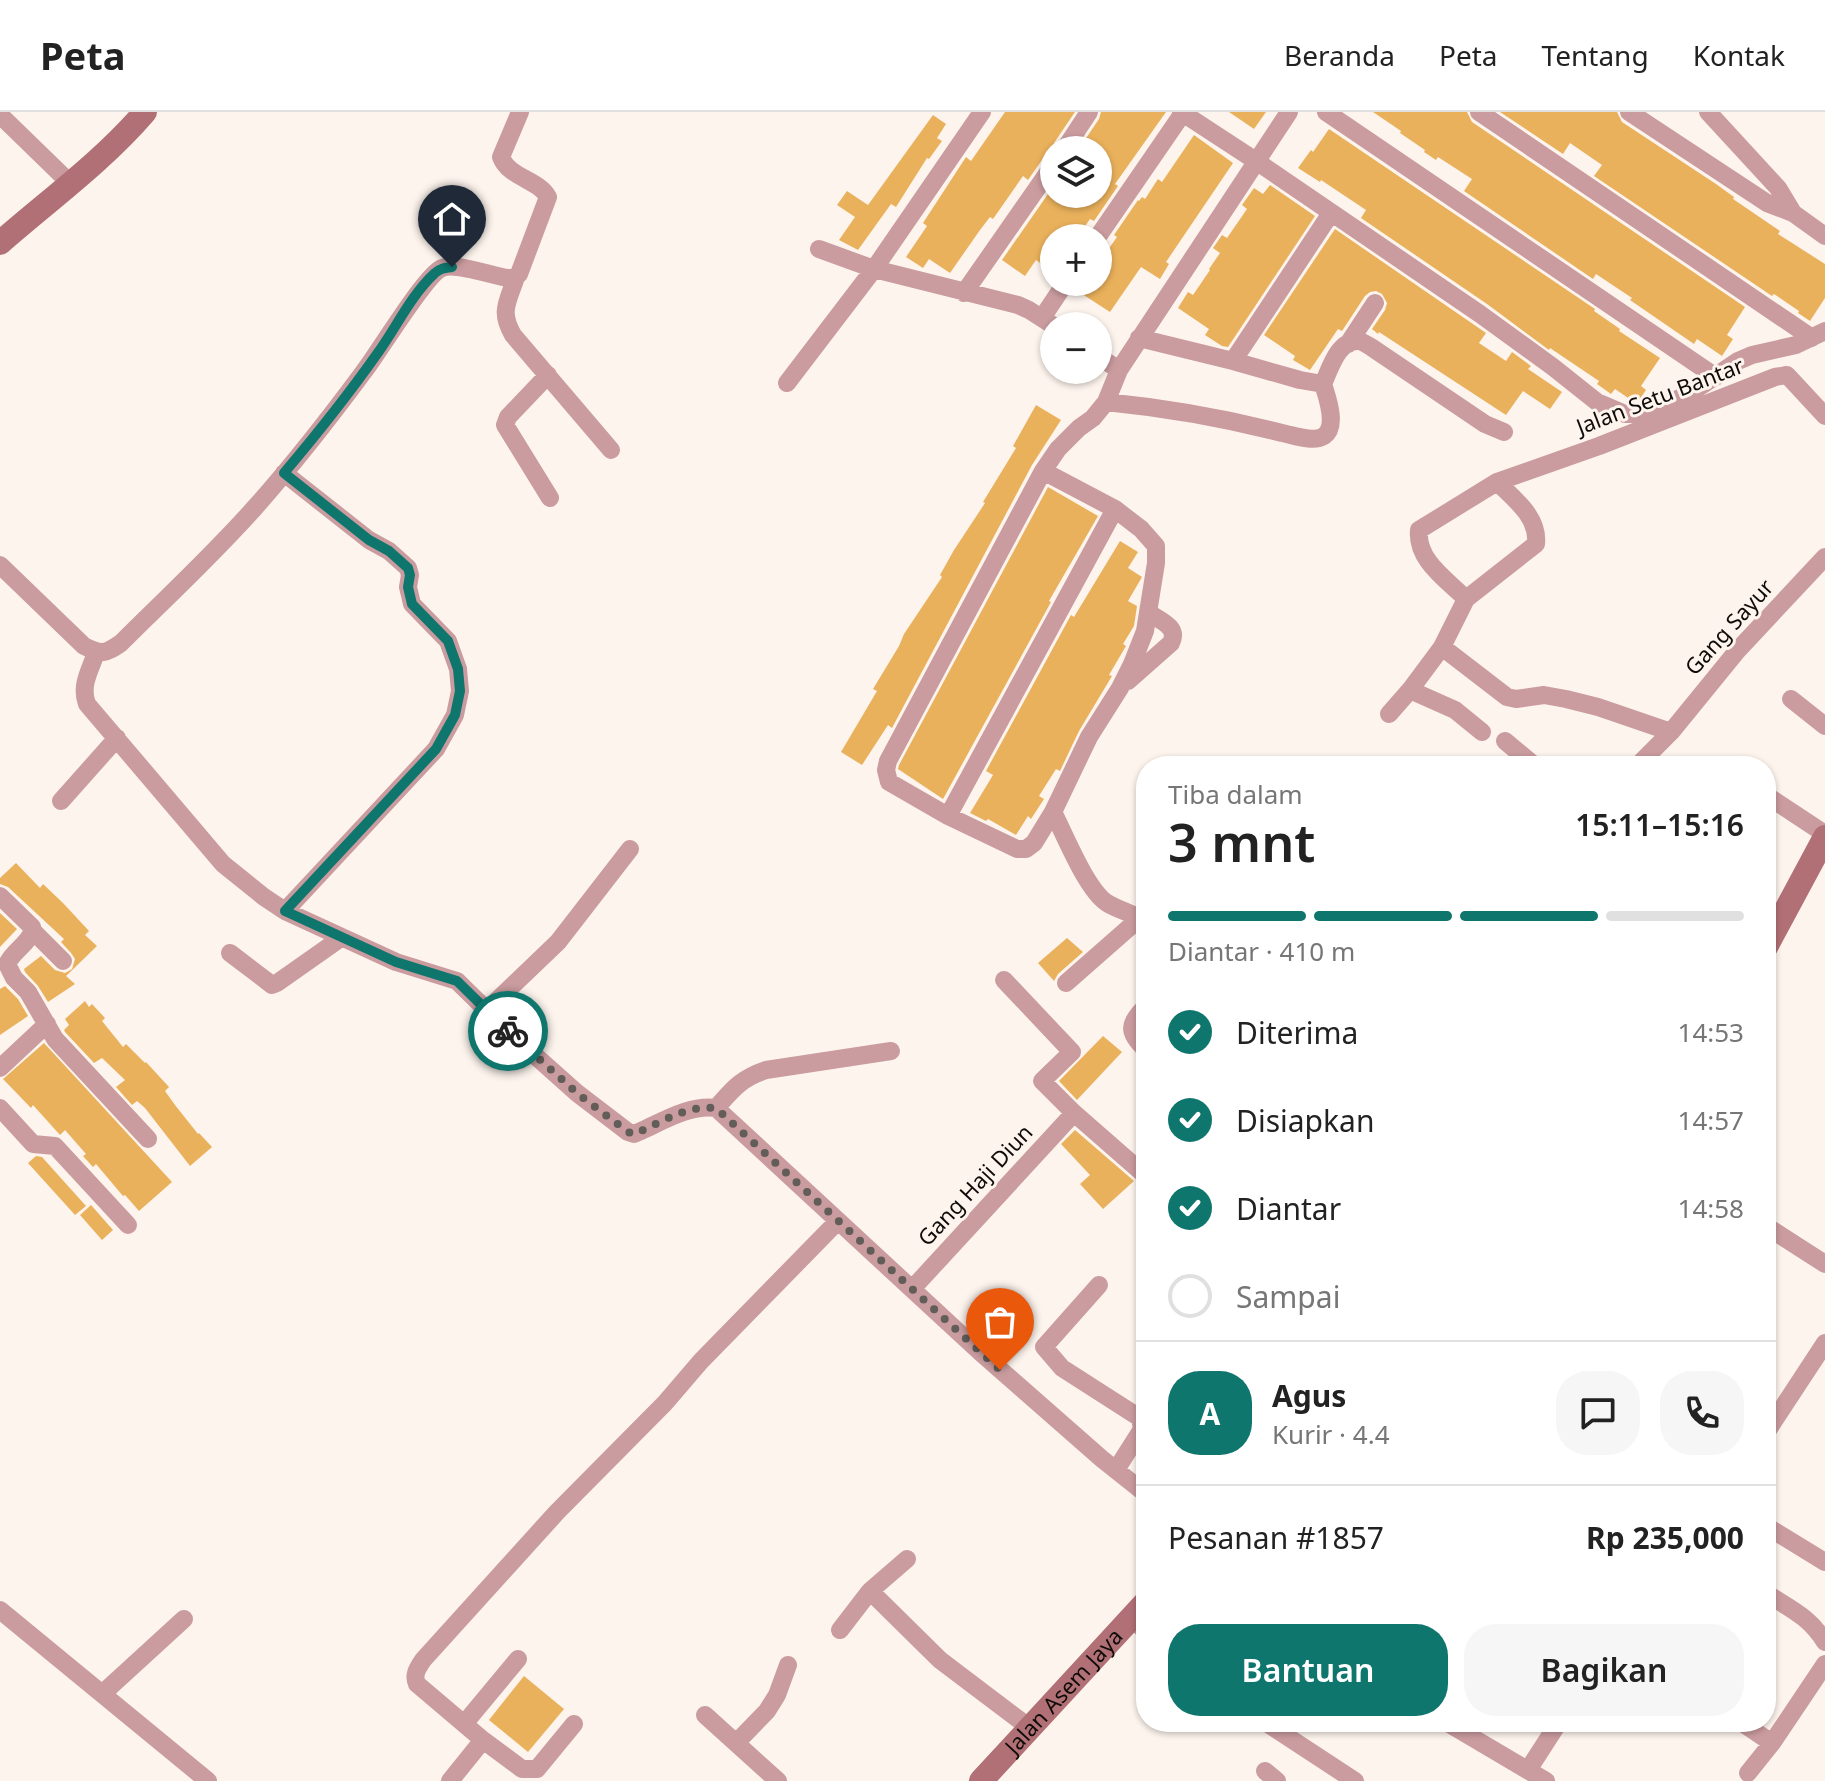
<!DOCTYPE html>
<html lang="id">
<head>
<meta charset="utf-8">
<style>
	body { margin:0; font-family:"Noto Sans",sans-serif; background:#f6f6f6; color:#222; height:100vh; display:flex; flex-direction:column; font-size:30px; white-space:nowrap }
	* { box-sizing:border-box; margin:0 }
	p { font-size:26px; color:#767676 }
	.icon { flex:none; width:44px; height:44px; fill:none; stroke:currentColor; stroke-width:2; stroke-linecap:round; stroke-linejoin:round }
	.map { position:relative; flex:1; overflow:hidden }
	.sheet { position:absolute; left:1136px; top:644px; width:640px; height:976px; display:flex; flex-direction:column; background:#fff; border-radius:32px; box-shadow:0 2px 6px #0004 }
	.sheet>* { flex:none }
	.tools { position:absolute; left:1040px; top:24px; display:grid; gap:16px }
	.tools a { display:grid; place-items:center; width:72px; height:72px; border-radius:50%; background:#fff; box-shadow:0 2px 6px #0004; font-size:40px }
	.pin { position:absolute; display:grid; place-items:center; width:68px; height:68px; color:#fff; margin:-82px -34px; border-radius:50% 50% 50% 0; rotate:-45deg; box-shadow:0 0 8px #0007 }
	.pin .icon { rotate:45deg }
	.courier { position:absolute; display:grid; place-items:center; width:80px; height:80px; margin:-40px; border:6px solid #0f766e; border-radius:50%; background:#fff; color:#222; box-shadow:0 2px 10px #0007 }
	.overview em { font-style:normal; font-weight:600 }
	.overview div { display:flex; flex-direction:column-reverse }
	.overview { display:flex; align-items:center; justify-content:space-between; height:136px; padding:0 32px }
	h1 { font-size:52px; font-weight:600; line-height:60px }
	.bar { display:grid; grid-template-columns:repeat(4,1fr); gap:12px 8px; align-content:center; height:96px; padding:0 32px }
	.bar i { height:10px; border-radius:6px; background:#e0e0e0 }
	.bar .current { background:#0f766e }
	.bar p { grid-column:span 4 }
	.line { display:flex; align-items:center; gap:20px; padding:0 32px; border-top:2px solid #e0e0e0 }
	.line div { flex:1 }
	.round { display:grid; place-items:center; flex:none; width:84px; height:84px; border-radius:32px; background:#f6f6f6 }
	ol { padding:0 32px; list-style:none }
	li { display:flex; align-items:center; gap:24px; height:88px }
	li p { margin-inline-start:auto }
	li .icon { padding:8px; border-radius:50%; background:#0f766e; color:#fff; stroke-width:4 }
	li:last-child { color:#767676 }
	li i { width:44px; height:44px; border:4px solid #e0e0e0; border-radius:50% }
	.action { display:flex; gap:16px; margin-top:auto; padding:16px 32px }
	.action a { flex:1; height:92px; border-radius:32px; background:#0f766e; color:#fff; font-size:32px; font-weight:600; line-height:92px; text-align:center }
	.action a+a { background:#f6f6f6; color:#222 }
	header { display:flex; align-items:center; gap:48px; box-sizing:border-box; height:112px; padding:0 40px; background:#fff; border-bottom:2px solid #e0e0e0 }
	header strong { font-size:38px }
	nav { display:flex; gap:44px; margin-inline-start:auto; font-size:28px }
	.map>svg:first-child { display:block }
</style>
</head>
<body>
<header>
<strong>Peta</strong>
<nav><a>Beranda</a><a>Peta</a><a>Tentang</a><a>Kontak</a></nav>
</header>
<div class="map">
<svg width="1825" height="1669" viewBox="0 0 1825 1669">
	<rect width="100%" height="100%" fill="#fdf4ed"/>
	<!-- building -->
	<path fill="#eab15c" d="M1005 0H1075L1054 31 1053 40 1044 45 1028 68 1023 64 993 107 990 105 980 118 950 161 929 147 923 156 906 145 927 114 923 111 966 45 971 49Z
		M1101 0H1166L1115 72 1118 74 1094 109 1090 107 1077 126H1054V161L1036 148 1025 164 1002 148 1048 82H1050L1048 81 1054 73V82H1098V38H1078L1099 7Z
		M1229 0H1266L1254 17Z
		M1373 0H1467L1472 10 1745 195 1727 223 1733 227 1722 244 1697 227 1694 232 1630 188 1632 186 1596 162 1593 167 1464 79 1472 67 1438 45 1436 48 1424 40 1425 38 1400 21 1401 19Z
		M1500 0H1617L1622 10 1716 72 1734 85 1733 87 1780 119 1778 122 1825 152V186L1810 209 1798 201 1799 199 1774 182 1772 184 1594 64 1602 53 1570 31 1563 42Z
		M933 3 946 12 937 26 942 29 929 47 927 46 896 95 891 92 858 138 839 128 855 105 837 93 847 79 868 93Z
		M1329 17 1595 197 1594 199 1620 217 1619 219 1660 246 1641 274 1646 278 1638 290H1634L1615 277 1611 282 1597 272 1599 269 1550 236 1549 238 1487 192 1361 106 1366 98 1321 68 1320 70 1298 56 1311 38 1313 40Z
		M1194 23 1233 51 1166 150 1169 152 1160 167 1141 155 1110 200 1079 180 1086 170H1098V152L1117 125 1114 123 1138 88 1139 89 1142 85 1145 87 1158 67 1162 70Z
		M1270 73 1315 104 1228 235 1222 234 1205 223 1209 217 1178 196 1188 180 1193 183 1210 158 1209 157 1220 141 1213 136 1222 123 1227 126 1247 97 1242 93 1254 76 1263 82Z
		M1335 117 1486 221 1479 231 1506 249 1512 240 1531 254 1528 257 1562 280 1550 297 1523 279 1506 303 1379 220 1378 222 1372 217 1385 198 1387 191 1382 182 1376 179 1370 180 1365 184 1342 219 1338 217 1310 258 1293 248 1295 244 1264 223Z
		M1036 293 1061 308 1032 353 892 616 888 613 862 653 841 640 877 579 873 577 899 534 904 522 942 465 940 463 954 438 985 391 983 390 1016 336 1013 334Z
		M1048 375 1098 404 1049 489 1051 490 943 687 898 657 899 653Z
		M1120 429 1138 440 1128 456 1142 465 1128 489 1137 494 1134 514 1123 532 1126 534 1109 563 1112 564 1079 619 1060 659 1056 657 1039 684 1044 687 1031 707 1028 704 1016 723 988 707 986 709 970 701 993 663 986 659 1071 503 1074 505Z
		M16 751 40 776 43 772 63 791 89 819 85 823 97 834 66 864 75 872 48 890 38 874 25 860 24 857 41 844 55 858 65 861 72 857 75 847 71 841 61 830 64 827 8 775 0 772V766Z
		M0 801 17 817 0 835Z
		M1067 826 1083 840 1058 862 1054 869 1038 851Z
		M5 874 18 887 28 904 0 923V877Z
		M85 889 89 895 92 892 105 906 102 909 123 935 126 932 145 951 146 950 169 975 165 979 175 993 198 1022 199 1021 212 1035 190 1054 145 996 137 989 132 993 116 975 125 968 102 946 94 951 65 920 64 918 69 913 65 907Z
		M1103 924 1122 940 1077 988 1059 969Z
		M44 931 172 1070 139 1099 125 1083 123 1084 96 1052 93 1055 83 1044 86 1042 65 1018 60 1023 33 993 31 996 3 967Z
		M1075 1018 1134 1069 1103 1097 1080 1072 1090 1063 1061 1032Z
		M36 1044 42 1045 86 1094 75 1103 28 1051Z
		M91 1093 113 1118 102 1128 80 1103Z
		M524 1564 564 1597 528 1640 489 1608Z"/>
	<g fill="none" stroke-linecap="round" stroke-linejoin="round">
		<!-- street -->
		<path stroke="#ca9c9f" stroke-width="18" d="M1181 0 1256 49 1480 202 1553 255 1597 290 1625 302H1640L1657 296 1689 282 1738 249 1752 243 1796 233 1825 219
			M1326 0 1716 265
			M1479 0 1812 226
			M1629 0 1767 91 1793 101 1825 124
			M1708 0 1778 76 1793 101
			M0 3 71 72
			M1064 38 1089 0
			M1097 126 1183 1
			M819 137 874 157 1018 193 1029 198 1054 214
			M516 165C508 190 499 199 513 223L611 338
			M964 181 1054 52
			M1042 206 1066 170
			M1139 226 1233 249 1300 268 1323 272C1330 257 1338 227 1359 229 1364 230 1367 233 1371 235L1485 312 1504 320
			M1348 232 1375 191
			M1098 244 1119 258
			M1233 249 1331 101
			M548 263 508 305 505 313 550 386
			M787 271 874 157 982 0
			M1106 290C1166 296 1224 306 1282 321 1293 323 1313 331 1324 324 1338 314 1327 285 1323 272
			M1043 359 1115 397 1141 417 1156 434V451L1145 519 1132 552 1120 576 1089 625 1053 700 1034 731 1026 737H1017L948 704 889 670 886 658 888 649 1043 359 1058 337 1079 316 1093 306 1106 290 1119 258 1289 0
			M284 361 369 428 389 439 408 456 410 463 408 475 412 492 448 529 458 557 460 579 455 603 436 637 285 799
			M0 453 84 534C102 543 105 542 121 531 167 485 215 441 258 392 296 349 331 304 365 258 379 240 426 162 442 156 456 150 492 164 508 166L516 165 519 162 548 85C538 67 509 66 501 45L520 0
			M1466 487C1446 467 1416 448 1419 418L1497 370 1599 334 1775 265 1787 263 1825 304
			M1442 535 1507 585 1516 587 1544 583 1566 587 1598 595 1671 620
			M96 541C90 558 80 574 87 592L223 752 264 785 285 799 396 850 457 869 513 924 577 981 628 1020 634 1022 641 1019C665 1008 689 993 716 996L980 1240 1102 1347 1146 1382
			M1128 569 1171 531C1179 515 1161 509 1149 501
			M1410 578 1455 598 1482 620
			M1791 587 1825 614
			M1389 602 1410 578 1442 535 1466 487 1536 432C1539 405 1514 387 1497 370
			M1505 629 1535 654
			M1637 654 1671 620 1737 539 1825 445
			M1766 683 1825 722
			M61 689 117 626
			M1053 700C1065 723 1086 777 1107 791 1120 799 1134 801 1146 811
			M948 704 1115 397
			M0 784 32 815 33 819C27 833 13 839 7 852L14 866 28 880 55 927 148 1027
			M33 819 63 849
			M230 841 272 873 277 871 341 826
			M1004 868 1072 940 1042 969 1074 1001 1146 1064
			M1066 871 1140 806
			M1146 894C1128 913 1127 919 1146 938
			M487 898 558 830 630 737
			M0 956 47 912
			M0 996 33 1032 55 1034 128 1113
			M716 996C733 977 740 967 766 958L891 939
			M1766 1114 1825 1152
			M1099 1173 1044 1235 1062 1256 1140 1306 1142 1317 1116 1358
			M912 1177 1074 1001
			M1766 1321 1825 1231
			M1766 1414 1825 1450
			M870 1479 940 1548 1030 1616
			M1766 1481C1790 1497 1809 1504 1825 1530
			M0 1498 208 1669
			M1131 1507 1146 1519
			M840 1518 870 1479 907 1447
			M102 1582 184 1507
			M705 1603 778 1669
			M1265 1610 1355 1669
			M1446 1610 1546 1669
			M1741 1610 1772 1631 1825 1552
			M464 1612 518 1547
			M483 1628 522 1657H537L574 1612
			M736 1631 767 1599 777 1583 788 1553
			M1528 1658 1559 1610
			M1265 1659 1277 1669
			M1748 1661 1772 1631
			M450 1669 483 1628 417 1572C413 1563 417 1557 423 1548L557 1400 665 1291 701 1249 838 1109"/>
		<!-- secondary -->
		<g stroke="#b17075" stroke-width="24">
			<path d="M0 131C49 88 102 50 145 0"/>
			<path d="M1766 835 1825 725"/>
			<path id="s1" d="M981 1669 1146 1490"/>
		</g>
	</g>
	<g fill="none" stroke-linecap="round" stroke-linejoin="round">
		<!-- done -->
		<path stroke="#625d59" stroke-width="8" stroke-dasharray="0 14.4" d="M508 919 577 981 628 1020 634 1022 641 1019C665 1008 689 993 716 996L1000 1258"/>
		<!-- route -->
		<path stroke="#0f766e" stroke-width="10" d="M452 155C445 156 441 156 435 161 411 183 396 216 377 242 348 283 317 322 284 361L369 428 389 439 408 456 410 463 408 475 412 492 448 529 458 557 460 579 455 603 436 637 285 799 396 850 457 869 508 919"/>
	</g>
	<g text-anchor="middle" stroke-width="6" stroke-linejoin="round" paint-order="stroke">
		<!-- street labels -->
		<g font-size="22" fill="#0e0b09" stroke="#fdf4ed">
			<text transform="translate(1660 284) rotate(-21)" y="8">Jalan Setu Bantar</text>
			<text transform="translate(1729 515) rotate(-48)" y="8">Gang Sayur</text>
			<text transform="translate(975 1073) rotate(-47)" y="8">Gang Haji Diun</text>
			<text dy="8" stroke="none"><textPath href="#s1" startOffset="122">Jalan Asem Jaya</textPath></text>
		</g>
	</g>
</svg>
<div class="tools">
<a><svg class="icon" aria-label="layers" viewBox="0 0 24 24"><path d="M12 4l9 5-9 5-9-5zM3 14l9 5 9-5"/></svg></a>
<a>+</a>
<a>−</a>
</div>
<div class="pin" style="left:1000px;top:1258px;background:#ea580c"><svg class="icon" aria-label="bag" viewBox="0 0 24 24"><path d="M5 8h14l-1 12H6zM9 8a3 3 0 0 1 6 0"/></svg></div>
<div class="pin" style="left:452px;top:155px;background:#1f2937"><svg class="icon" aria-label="home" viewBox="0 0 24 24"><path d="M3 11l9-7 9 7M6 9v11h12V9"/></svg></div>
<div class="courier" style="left:508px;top:919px"><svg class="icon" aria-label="bike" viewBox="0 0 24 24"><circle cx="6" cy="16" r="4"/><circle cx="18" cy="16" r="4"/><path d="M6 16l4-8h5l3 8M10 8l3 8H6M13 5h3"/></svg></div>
<section class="sheet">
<div class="overview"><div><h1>3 mnt</h1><p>Tiba dalam</p></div><em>15:11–15:16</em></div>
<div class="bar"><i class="current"></i><i class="current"></i><i class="current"></i><i></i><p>Diantar · 410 m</p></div>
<ol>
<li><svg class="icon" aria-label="check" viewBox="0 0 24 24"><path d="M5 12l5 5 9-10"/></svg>Diterima<p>14:53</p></li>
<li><svg class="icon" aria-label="check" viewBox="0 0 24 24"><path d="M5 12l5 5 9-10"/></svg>Disiapkan<p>14:57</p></li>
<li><svg class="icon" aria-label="check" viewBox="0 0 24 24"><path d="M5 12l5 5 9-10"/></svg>Diantar<p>14:58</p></li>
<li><i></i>Sampai</li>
</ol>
<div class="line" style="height:144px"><b class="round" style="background:#0f766e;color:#fff">A</b><div><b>Agus</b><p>Kurir · 4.4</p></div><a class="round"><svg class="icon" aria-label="chat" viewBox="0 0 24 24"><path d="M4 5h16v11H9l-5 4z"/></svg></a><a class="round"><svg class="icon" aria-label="phone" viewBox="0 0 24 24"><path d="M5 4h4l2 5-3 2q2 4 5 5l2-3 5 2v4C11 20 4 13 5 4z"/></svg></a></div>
<div class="line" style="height:104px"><div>Pesanan #1857</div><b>Rp 235,000</b></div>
<div class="action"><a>Bantuan</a><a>Bagikan</a></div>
</section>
</div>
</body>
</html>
